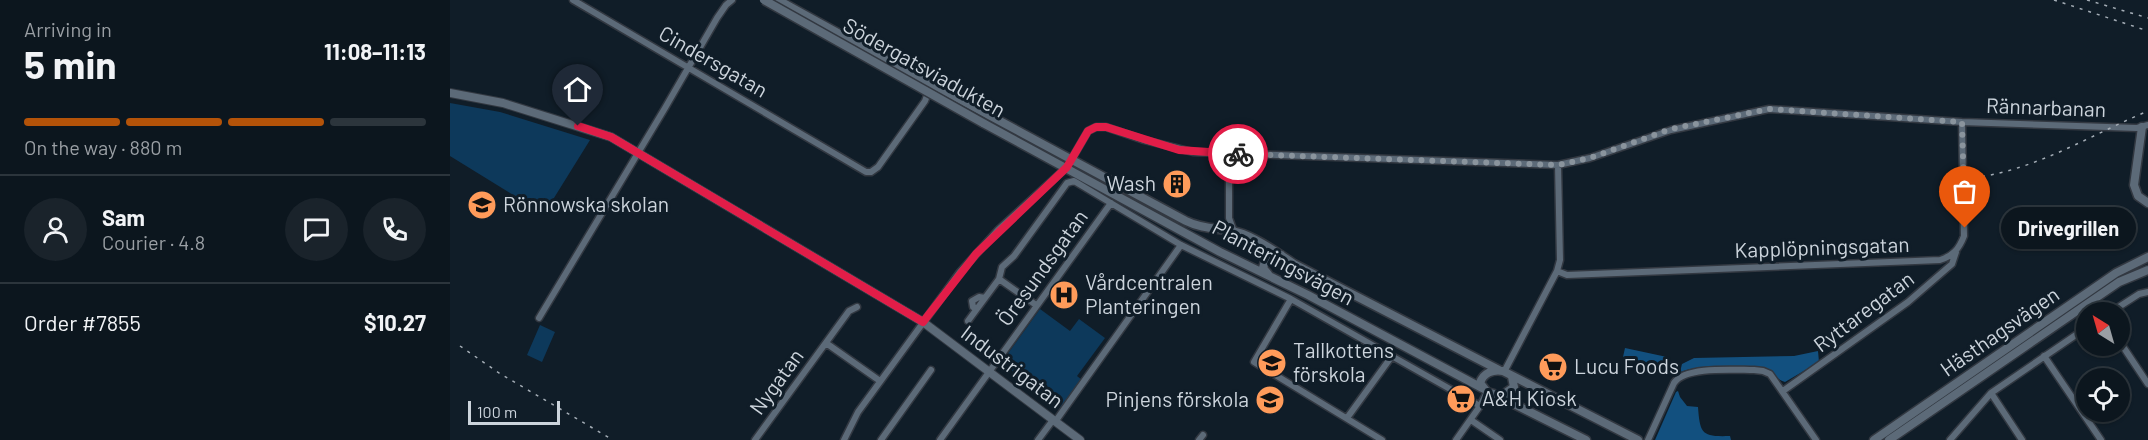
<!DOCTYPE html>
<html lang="en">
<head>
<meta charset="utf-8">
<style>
	body { margin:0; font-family:Barlow,sans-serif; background:#1a232b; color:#f1f3f6; height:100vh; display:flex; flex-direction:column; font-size:22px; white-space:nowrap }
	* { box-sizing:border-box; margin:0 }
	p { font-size:20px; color:#9a9fa4 }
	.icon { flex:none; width:33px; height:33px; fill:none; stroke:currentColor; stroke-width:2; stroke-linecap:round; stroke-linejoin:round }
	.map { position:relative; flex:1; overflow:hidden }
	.details { display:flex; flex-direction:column; background:#0c161e; width:450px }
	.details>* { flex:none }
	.needle { width:39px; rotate:323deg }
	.tools { position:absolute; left:1626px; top:302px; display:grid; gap:12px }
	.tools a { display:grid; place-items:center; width:54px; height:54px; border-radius:50%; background:#0c161e; box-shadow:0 2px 4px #0004,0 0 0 2px #2c353c; font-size:30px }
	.scale { position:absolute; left:18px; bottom:15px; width:92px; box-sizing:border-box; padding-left:6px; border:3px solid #ccd4dc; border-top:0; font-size:16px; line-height:21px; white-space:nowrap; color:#ccd4dc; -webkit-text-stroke:4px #101d28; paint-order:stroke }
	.pin { position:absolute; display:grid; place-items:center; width:51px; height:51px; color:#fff; margin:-62px -26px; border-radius:50% 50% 50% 0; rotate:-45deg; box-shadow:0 0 6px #0007 }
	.pin .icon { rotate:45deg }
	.courier { position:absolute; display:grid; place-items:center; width:60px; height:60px; margin:-30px; border:4px solid #e11d48; border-radius:50%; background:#fff; color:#222; box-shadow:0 2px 8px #0007 }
	.bubble { position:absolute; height:42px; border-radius:21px; background:#0c161e; box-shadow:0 2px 4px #0004,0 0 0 2px #2c353c; font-size:20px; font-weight:700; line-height:42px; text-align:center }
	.head em { font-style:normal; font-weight:700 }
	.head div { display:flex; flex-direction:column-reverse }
	.head { display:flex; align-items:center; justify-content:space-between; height:102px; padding:0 24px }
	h1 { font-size:39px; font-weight:700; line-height:45px }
	.bar { display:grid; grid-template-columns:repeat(4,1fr); gap:9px 6px; align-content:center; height:72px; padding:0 24px }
	.bar i { height:8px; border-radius:4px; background:#2c353c }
	.bar .active { background:#b45309 }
	.bar p { grid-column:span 4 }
	.line { display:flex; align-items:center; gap:15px; padding:0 24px; border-top:2px solid #2c353c }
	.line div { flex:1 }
	.round { display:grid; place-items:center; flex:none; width:63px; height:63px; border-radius:32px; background:#1a232b }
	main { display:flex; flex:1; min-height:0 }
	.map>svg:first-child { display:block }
</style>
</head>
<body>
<main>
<section class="details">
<div class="head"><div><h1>5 min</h1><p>Arriving in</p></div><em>11:08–11:13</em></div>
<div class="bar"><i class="active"></i><i class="active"></i><i class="active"></i><i></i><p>On the way · 880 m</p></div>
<div class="line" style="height:108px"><a class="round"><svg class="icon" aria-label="person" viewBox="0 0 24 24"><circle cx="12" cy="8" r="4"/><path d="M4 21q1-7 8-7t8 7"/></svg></a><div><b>Sam</b><p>Courier · 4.8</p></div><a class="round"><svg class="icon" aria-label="chat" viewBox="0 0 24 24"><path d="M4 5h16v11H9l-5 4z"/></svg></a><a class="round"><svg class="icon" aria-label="phone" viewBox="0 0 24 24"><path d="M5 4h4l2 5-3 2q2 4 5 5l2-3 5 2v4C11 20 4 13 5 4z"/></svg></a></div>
<div class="line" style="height:78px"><div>Order #7855</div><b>$10.27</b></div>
</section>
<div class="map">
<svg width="1698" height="440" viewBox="0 0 1698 440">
	<rect width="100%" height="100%" fill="#101d28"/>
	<!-- green -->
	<path fill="#0d395b" d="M0 103 50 112 140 140 94 214 0 156Z
		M590 309 620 331 629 319 655 338 627 376 632 380 612 408 551 363Z
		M90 325 105 332 92 362 77 355Z"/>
	<!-- forest -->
	<path fill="#12507f" d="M1175 348 1217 357 1221 362 1220 368 1200 365 1173 357Z
		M1368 351 1369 362 1335 382C1325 380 1323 368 1311 367L1240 369 1230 372 1232 364 1244 358 1344 356Z
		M1228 391 1230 397 1237 406 1248 407C1250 434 1252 437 1280 436L1281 440H1205L1226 392Z"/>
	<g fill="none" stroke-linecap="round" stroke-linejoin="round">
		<!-- minor casing -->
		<g stroke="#323841" stroke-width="9">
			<path id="minor" d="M123 0 416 172H421L428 167 475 101C480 91 475 85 467 80
				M779 154V218L784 232
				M1107 271 1117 275 1490 260C1503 256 1509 249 1514 236L1512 122
				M549 279 586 305
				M841 299 804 362 932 440
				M526 309 523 307 522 301 529 297 535 298
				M1661 312 1689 294 1698 292
				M89 318 215 108 267 18 276 5 282 0
				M518 321 549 279 552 267 564 256 617 183 624 181 731 245 841 299 1030 406
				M1670 342 1698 384
				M376 343 430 381
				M1594 356 1651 440
				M1054 372 1107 271 1110 260 1108 165
				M1333 391 1458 302 1502 264 1506 252
				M1541 393 1572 440
				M897 418 942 356
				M1021 420 1050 440
				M605 422 731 245
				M305 440 399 311 407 307
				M394 440 408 412 510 272 548 230 617 167 638 131 646 127H656L694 140 743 152 1108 165 1140 158 1221 130 1319 109 1512 122 1687 128 1698 125
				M431 440 481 370
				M490 440 661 203
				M588 440 603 420
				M749 440 753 435
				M1006 440 1030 406 1037 392
				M1198 440 1224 383C1235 366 1284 370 1304 370L1313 371 1320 374 1366 440
				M1500 440 1541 393 1636 328"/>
		</g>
		<!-- tertiary casing -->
		<g stroke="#323841" stroke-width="10">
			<path id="tertiary" d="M0 93 53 103 161 137 473 322 630 440"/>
		</g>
		<!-- secondary casing -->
		<g stroke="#323841" stroke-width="11">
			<path id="secondary" d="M328 0C463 75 600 148 736 221 756 231 774 227 793 234 811 241 828 253 844 264L1049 370
				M533 123 770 252 858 295 1032 388
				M1692 127 1684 185 1688 196 1698 203
				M818 274 813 268 816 258 820 254 831 255
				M1062 377 1064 387 1051 396 1037 392 1030 383C1033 373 1043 369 1053 371L1188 440
				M1048 396 1136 440
				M1424 440 1666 273 1698 257
				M1439 440 1669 282 1698 270"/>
		</g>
		<!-- minor -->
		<use href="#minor" stroke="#5c6a78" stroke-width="6"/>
		<!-- tertiary -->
		<use href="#tertiary" stroke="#5c6a78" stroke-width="8"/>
		<!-- secondary -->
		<use href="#secondary" stroke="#5c6a78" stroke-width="8"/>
		<!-- rail -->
		<path stroke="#a4adb6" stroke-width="1.5" stroke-dasharray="3 6" stroke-linecap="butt" d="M1604 0 1698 31
			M1637 0 1698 18
			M1523 178C1589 169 1638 136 1698 111
			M10 346 49 373 163 440"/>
		<!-- secondary-bridge casing -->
		<g stroke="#323841" stroke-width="11" stroke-linecap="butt">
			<path id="secondary-bridge" d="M314 0 533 123"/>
		</g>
		<!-- secondary-bridge -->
		<use href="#secondary-bridge" stroke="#5c6a78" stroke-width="8"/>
	</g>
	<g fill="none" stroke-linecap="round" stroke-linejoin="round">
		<!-- done -->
		<path stroke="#8a949d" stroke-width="6" stroke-dasharray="0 10.8" d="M788 154 1108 165 1140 158 1221 129 1319 109 1512 122 1515 228"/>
		<!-- route -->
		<path stroke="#e11d48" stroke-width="8" d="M128 126 161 137 473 322 526 254 617 167 638 131 646 127H656L729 150 788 154"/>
	</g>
	<!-- icons -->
	<defs>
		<g id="building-disc" transform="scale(1.5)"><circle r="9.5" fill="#ff9b5a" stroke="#101d28"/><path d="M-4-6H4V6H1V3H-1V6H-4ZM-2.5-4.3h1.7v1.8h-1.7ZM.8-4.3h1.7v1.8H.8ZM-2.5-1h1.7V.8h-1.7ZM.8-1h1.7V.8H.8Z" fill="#111"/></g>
		<g id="school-disc" transform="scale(1.5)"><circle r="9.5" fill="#ff9b5a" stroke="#101d28"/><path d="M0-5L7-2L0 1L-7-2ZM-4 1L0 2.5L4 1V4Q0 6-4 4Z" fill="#111"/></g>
		<g id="hospital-disc" transform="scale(1.5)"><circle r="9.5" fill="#ff9b5a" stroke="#101d28"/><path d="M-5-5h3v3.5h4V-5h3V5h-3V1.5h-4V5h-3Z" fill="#111"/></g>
		<g id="supermarket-disc" transform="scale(1.5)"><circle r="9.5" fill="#ff9b5a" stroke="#101d28"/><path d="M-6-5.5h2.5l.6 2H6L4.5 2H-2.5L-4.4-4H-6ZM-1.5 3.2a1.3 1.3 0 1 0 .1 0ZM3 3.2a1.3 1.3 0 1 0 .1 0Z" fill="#111"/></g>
	</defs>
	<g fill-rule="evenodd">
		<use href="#building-disc" x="727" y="184"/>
		<use href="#school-disc" x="32" y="205"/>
		<use href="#hospital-disc" x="614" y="295"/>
		<use href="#school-disc" x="822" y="363"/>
		<use href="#supermarket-disc" x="1103" y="367"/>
		<use href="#supermarket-disc" x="1011" y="399"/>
		<use href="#school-disc" x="820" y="400"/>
	</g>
	<g text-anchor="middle" stroke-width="6" stroke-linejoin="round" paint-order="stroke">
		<!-- street labels -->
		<g font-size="21" fill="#ccd4dc" stroke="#101d28">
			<text transform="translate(263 62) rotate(30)" y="7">Cindersgatan</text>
			<text transform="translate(474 68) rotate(29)" y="7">Södergatsviadukten</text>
			<text transform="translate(1596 108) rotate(2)" y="7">Rännarbanan</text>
			<text transform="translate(1372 248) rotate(-2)" y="7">Kapplöpningsgatan</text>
			<text transform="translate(833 263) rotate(28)" y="7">Planteringsvägen</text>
			<text transform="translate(593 268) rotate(-54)" y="7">Öresundsgatan</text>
			<text transform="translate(1414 312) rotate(-37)" y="7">Ryttaregatan</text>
			<text transform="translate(1550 332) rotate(-35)" y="7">Hästhagsvägen</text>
			<text transform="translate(562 367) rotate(37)" y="7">Industrigatan</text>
			<text transform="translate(327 382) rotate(-54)" y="7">Nygatan</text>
		</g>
		<!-- poi labels -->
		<g font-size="21" fill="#ccd4dc" stroke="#101d28" text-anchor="start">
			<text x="706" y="191" text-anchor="end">Wash</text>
			<text x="53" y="212">Rönnowska skolan</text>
			<text x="635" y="290">Vårdcentralen<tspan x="635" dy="24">Planteringen</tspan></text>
			<text x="843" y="358">Tallkottens<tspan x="843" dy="24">förskola</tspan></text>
			<text x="1124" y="374">Lucu Foods</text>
			<text x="1032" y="406">A&amp;H Kiosk</text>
			<text x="799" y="407" text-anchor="end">Pinjens förskola</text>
		</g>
	</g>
</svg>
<div class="tools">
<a><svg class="needle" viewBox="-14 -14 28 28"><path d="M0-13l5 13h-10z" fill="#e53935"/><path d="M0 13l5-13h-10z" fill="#9a9fa4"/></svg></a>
<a><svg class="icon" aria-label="locate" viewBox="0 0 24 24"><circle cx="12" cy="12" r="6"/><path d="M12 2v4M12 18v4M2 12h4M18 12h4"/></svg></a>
</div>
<div class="scale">100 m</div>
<div class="pin" style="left:1515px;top:228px;background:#ea580c"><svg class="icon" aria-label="bag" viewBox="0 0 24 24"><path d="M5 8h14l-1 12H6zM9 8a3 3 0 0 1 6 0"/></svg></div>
<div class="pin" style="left:128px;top:126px;background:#1f2937"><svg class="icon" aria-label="home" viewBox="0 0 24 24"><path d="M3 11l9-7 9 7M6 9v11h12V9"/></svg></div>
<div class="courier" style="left:788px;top:154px"><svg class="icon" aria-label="bike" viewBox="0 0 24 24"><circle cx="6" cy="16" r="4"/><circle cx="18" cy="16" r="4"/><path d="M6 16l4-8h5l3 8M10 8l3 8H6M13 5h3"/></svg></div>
<div class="bubble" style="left:1551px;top:207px;width:135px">Drivegrillen</div>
</div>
</main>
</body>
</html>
